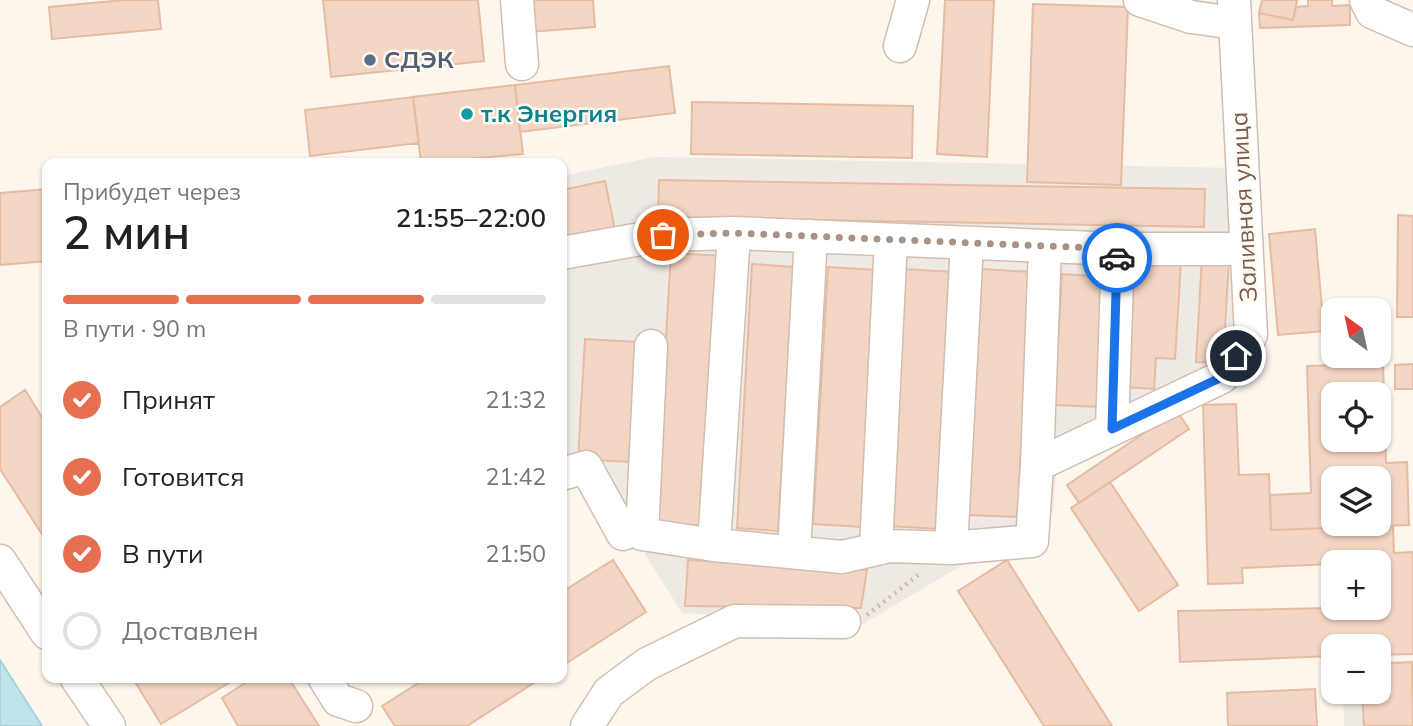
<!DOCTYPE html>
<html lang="ru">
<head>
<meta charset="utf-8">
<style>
	body { margin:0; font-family:Mulish,sans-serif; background:#f6f6f6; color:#222; height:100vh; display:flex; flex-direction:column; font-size:26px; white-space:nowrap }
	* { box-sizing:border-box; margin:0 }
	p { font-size:23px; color:#767676 }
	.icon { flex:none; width:38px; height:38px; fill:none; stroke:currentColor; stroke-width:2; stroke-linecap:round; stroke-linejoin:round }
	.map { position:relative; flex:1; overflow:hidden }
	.details { position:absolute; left:42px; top:158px; width:525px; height:525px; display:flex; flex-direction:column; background:#fff; border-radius:14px; box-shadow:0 2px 5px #0004 }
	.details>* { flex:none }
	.needle { width:46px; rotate:327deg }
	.buttons { position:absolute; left:1321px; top:298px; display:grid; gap:14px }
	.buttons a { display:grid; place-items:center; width:70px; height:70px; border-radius:14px; background:#fff; box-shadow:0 2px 5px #0004; font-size:35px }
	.pin { position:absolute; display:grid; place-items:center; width:60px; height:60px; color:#fff; margin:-30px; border:4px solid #fff; border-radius:50%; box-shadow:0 2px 7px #0007 }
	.courier { position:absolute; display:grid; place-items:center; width:70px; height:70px; margin:-35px; border:5px solid #1a73e8; border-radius:50%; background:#fff; color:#222; box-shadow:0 2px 9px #0007 }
	.summary em { font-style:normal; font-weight:600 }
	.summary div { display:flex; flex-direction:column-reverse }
	.summary { display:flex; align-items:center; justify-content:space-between; height:119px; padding:0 21px }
	h1 { font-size:46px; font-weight:600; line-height:52px }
	.bar { display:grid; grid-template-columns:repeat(4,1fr); gap:10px 7px; align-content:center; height:84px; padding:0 21px }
	.bar i { height:9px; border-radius:5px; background:#e0e0e0 }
	.bar .selected { background:#e76f51 }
	.bar p { grid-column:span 4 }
	ol { padding:0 21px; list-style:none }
	li { display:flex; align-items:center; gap:21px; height:77px }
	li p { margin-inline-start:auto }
	li .icon { padding:7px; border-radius:50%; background:#e76f51; color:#fff; stroke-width:4 }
	li:last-child { color:#767676 }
	li i { width:38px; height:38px; border:4px solid #e0e0e0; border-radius:50% }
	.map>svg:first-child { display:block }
</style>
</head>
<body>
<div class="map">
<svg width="1413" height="726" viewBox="0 0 1413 726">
	<rect width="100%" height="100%" fill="#fdf6ec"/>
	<!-- industrial -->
	<path fill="#efe9e4" d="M654 157 1237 168 1238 372 1059 441 1053 512 861 625 682 613 645 554 633 509 568 478 562 328V176Z
		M1413 660V726H1344L1343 691H1379V662Z"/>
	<!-- water -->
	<path fill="#bfe3e8" stroke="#a5d3da" stroke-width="2" d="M0 660 42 726H0Z"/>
	<!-- building -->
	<path fill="#f3d5c3" stroke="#e6bba3" stroke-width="2" fill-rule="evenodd" d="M124 0H158L161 29 52 39 49 7Z
		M323 0H478L484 61 331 77Z
		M526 0H593L595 27 529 32Z
		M945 0H994L987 157 937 154Z
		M1262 0H1297L1293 20 1259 13Z
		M1308 0H1332V6L1350 5V25L1260 28 1259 13 1293 20 1296 7 1308 6Z
		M1033 4 1128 7 1121 185 1027 182Z
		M669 66 675 113 520 132 515 85Z
		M515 85 523 154 421 163 413 97Z
		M413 97 419 143 310 156 305 110Z
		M692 102 913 106 912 158 691 154Z
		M659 180 1205 189 1204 227 658 217Z
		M605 181 615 230 562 242V190Z
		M47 189V261L0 265V193Z
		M1398 215 1413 216V317H1397Z
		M1315 229 1324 331 1278 335 1269 234Z
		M671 253 722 256 706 526 655 523Z
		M1202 257 1229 259 1223 363 1196 362Z
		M1129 260 1181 263 1175 359 1156 358 1154 389 1122 387Z
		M752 264 794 267 778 531 737 528Z
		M828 267 876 270 862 527 813 524Z
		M903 269 954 272 939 529 889 526Z
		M982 269 1032 272 1017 517 968 515Z
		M1062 274 1109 277 1101 407 1054 405Z
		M585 339 637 342 630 462 578 459Z
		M1383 364 1386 463 1407 462 1409 525 1271 530 1270 495 1311 493 1307 366ZM1334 394H1379V439H1334ZM1334 478H1379V523H1334Z
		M1413 364V389H1395V365Z
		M25 390 47 425V542L0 469V407Z
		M1236 404 1239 475 1269 474 1271 530 1393 526 1394 553 1413 552V654L1379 655V646H1334V656L1180 662 1178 611 1379 607V562L1242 568 1243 583 1208 584 1203 405Z
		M1177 411 1189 429 1079 503 1067 485Z
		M1110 482 1178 585 1139 611 1071 508Z
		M613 560 646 612 562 666V592Z
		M688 560 867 570 861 608 685 606Z
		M1007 560 1068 657 1112 726H1044L958 591Z
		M1412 662 1413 726H1364L1362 691H1379V664Z
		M132 677H229L232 681 161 724Z
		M254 677H288L319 726H238L222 698Z
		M428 677H543L467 726H395L382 706Z
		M1315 689 1317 726H1228L1227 693Z"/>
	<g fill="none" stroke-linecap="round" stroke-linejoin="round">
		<!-- minor casing -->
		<g stroke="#d1beb0" stroke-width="35">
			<path id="minor" d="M517 0 522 64
				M1140 0 1191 17 1235 23
				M1366 0 1372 12 1413 30
				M900 46 913 0
				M734 233 714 545 842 557 890 546 951 548 1032 541 1037 465 1222 377 1251 335 1234 0
				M562 253 663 235 734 233 1118 249H1246
				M651 346 642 534 714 545
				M1112 429 1118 249
				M1037 465 1045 247
				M562 474 586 467 623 534
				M876 548 891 240
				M951 548 967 243
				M794 552 811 236
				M0 561 47 633
				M76 677 109 726
				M324 677 338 700 356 706
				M587 726 609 692 647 664 735 621 844 622"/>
		</g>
		<!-- path -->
		<path stroke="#d9b8a5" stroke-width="4.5" stroke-dasharray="2 5" stroke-linecap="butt" d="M867 615 918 575"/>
		<!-- minor -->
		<use href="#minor" stroke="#fff" stroke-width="32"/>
	</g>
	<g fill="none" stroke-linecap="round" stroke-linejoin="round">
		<!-- done -->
		<path stroke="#a89285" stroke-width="7" stroke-dasharray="0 12.6" d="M663 235 734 233 1118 249 1117 258"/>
		<!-- route -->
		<path stroke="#1a73e8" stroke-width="9" d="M1117 258 1112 429 1222 377 1236 356"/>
	</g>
	<!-- markers -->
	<circle fill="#5c6f8a" stroke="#fffaf3" stroke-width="2.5" cx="370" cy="60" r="7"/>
	<circle fill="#0f9aa8" stroke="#fffaf3" stroke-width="2.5" cx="467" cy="114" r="7"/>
	<g text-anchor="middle" stroke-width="5" stroke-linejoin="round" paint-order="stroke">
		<!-- service labels -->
		<g font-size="24" font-weight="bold" fill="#4e5e75" stroke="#fffaf3" text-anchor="start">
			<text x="384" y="68">СДЭК</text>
		</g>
		<!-- culture labels -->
		<g font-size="24" font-weight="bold" fill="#0d838f" stroke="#fffaf3" text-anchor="start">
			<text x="481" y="122">т.к Энергия</text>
		</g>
		<!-- street labels -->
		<g font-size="24" fill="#7a5c4d" stroke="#fffaf3">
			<text transform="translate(1244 207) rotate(-93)" y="8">Заливная улица</text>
		</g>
	</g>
</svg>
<div class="buttons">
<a><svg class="needle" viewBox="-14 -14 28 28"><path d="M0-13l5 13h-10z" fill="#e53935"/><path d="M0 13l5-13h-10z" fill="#767676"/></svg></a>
<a><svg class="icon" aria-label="locate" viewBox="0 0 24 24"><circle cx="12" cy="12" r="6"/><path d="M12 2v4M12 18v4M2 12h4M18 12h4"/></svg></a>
<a><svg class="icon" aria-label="layers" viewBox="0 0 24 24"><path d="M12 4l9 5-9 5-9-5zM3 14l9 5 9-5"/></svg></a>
<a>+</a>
<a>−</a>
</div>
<div class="pin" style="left:663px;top:235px;background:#ea580c"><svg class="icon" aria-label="bag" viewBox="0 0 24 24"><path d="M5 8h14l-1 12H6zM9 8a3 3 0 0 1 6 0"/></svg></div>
<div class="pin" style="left:1236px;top:356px;background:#1f2937"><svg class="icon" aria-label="home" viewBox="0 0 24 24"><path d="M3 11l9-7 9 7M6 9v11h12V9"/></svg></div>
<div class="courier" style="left:1117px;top:258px"><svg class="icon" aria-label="car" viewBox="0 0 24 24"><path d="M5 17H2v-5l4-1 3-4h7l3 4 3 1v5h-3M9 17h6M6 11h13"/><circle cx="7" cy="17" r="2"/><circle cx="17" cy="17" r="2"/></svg></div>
<section class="details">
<div class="summary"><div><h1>2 мин</h1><p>Прибудет через</p></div><em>21:55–22:00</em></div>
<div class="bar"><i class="selected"></i><i class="selected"></i><i class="selected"></i><i></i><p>В пути · 90 m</p></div>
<ol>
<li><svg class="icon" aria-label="check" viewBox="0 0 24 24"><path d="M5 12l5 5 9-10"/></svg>Принят<p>21:32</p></li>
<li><svg class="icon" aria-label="check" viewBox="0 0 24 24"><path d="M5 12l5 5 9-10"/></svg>Готовится<p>21:42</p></li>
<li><svg class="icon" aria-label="check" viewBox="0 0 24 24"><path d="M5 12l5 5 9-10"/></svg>В пути<p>21:50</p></li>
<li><i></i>Доставлен</li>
</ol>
</section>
</div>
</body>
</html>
